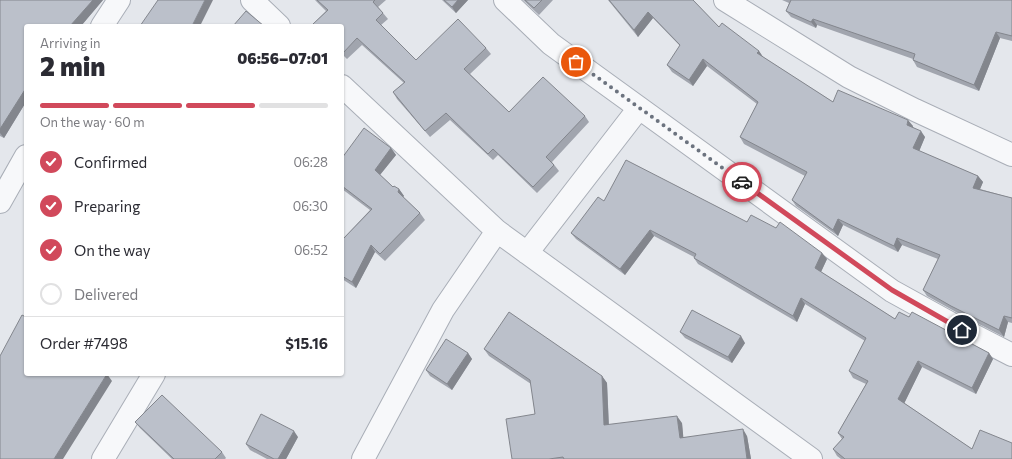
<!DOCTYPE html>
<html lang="en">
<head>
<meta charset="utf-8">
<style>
	body { margin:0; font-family:Commissioner,sans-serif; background:#f2f2f3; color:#2b2b33; height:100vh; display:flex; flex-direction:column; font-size:15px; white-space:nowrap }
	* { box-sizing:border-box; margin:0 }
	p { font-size:13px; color:#7c7c81 }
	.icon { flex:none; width:22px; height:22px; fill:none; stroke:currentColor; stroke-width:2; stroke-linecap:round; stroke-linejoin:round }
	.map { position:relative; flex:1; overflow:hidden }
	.drawer { position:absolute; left:24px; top:24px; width:320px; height:352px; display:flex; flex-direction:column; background:#fff; border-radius:4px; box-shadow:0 1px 3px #0004 }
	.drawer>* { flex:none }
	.pin { position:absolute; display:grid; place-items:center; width:34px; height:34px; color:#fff; margin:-17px; border:2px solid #fff; border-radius:50%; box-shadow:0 1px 4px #0007 }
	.courier { position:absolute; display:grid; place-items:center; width:40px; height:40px; margin:-20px; border:3px solid #d1495b; border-radius:50%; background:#fff; color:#222; box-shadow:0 1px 5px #0007 }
	.overview em { font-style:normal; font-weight:800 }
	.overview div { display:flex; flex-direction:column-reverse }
	.overview { display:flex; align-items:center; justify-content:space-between; height:68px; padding:0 16px }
	h1 { font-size:26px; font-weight:800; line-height:30px }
	.bar { display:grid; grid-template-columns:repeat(4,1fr); gap:6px 4px; align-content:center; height:48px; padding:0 16px }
	.bar i { height:5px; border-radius:3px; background:#e1e1e2 }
	.bar .current { background:#d1495b }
	.bar p { grid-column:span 4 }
	.line { display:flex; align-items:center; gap:10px; padding:0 16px; border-top:1px solid #e1e1e2 }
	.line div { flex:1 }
	ol { padding:0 16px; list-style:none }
	li { display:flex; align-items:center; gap:12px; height:44px }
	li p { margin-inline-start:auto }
	li .icon { padding:4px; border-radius:50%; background:#d1495b; color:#fff; stroke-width:4 }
	li:last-child { color:#7c7c81 }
	li i { width:22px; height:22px; border:2px solid #e1e1e2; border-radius:50% }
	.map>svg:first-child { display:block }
</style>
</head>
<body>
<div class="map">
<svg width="1012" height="459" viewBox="0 0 1012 459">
	<rect width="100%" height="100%" fill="#e4e7ec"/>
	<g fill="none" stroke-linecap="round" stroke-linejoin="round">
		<!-- minor casing -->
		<g stroke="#a9aeb7" stroke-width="24">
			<path id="minor" d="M252 0 279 26
				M505 0 551 44 892 291 950 323 1012 355
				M725 0 849 77 915 110 1012 155
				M102 26 119 0
				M342 86 497 231 811 459
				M0 202 26 156
				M527 253 639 108
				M103 459 154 374
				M363 459 443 310 497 231"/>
		</g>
		<!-- minor -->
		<use href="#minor" stroke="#f7f8fa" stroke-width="22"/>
	</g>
	<!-- wall -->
	<path fill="#a1a5ae" d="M0 0H103L81 26H26V102L4 138 0 136Z
		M315 0H386L378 7 388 19 381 25 416 60 486 48 491 54 470 74 509 112 585 116 589 122 552 162 559 171 537 193 498 155 493 160 450 120 430 137 397 99 393 92 404 83 362 45 347 59 342 54V26H315L313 24 326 11Z
		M442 0H468L456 13Z
		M523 0H553L539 15Z
		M608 0H693L719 27 759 51 763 57 833 102 913 126V127L925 137 919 151 978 176 983 182 980 189 1012 198V323L1008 322 1004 337 956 312 927 296 923 290 938 259 902 245 898 252 843 225 838 236 796 206 792 200 805 176 744 144 740 137 757 104 707 66 693 86 672 72 667 65 680 46 653 18 638 37Z
		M782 0H1012V41L1000 38 979 91 917 67 913 60V59L817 25 816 28 791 17 786 11 789 3Z
		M391 148 396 155 380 175 393 187 399 189 404 196 403 197 420 213 425 220 385 261 375 252 356 288 342 279V240L370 210 342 189V158Z
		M604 201 747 222 822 253 827 259 821 272 895 319 909 317 989 353 993 359 976 394 922 367 904 403 972 449 1012 459H841L837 456 833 449 842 439 838 433 866 384 853 378 849 371 865 341 805 304 797 322 698 264 694 258V257L654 236 625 275 576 239 571 233Z
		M680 332 745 343 732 363 685 338Z
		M484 349 602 376 607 383 609 425 682 423 683 437 747 436 751 459H512L535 414 531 384 489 356Z
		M468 353 472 359 452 390 430 376 426 370Z
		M135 422 222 452 226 458 225 459H172L140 428Z
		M298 437 286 459H267L250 450 246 444Z"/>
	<!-- shaded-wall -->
	<path fill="#83868d" d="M93 0H103L81 26H70Z
		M205 0H213L200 26H192Z
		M458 0H468L456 13 452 7Z
		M648 12 653 18 638 37 634 30Z
		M813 19 817 25 816 28 811 22Z
		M996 32 1000 38 979 91 974 85Z
		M759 51 763 57 757 53Z
		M703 59 707 66 693 86 689 80Z
		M26 88V102L4 138 0 133V129Z
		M908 120 913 126 911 131 907 125Z
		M921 131 925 137 918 154 913 148Z
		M391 148 396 155 379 176 375 170Z
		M978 176 983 182 978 194 973 188Z
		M399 189 404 196 402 198 398 192Z
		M838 219 843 225 838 236 833 230Z
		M650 230 654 236 625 275 620 269Z
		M897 238 902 245 898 252 894 246Z
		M371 245 375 252 356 288 352 282Z
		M822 253 827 259 820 274 815 268Z
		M801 298 805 304 797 322 793 316Z
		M1004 316 1008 322 1004 337 999 330Z
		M741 336 745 343 732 363 728 357Z
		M468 353 472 359 452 390 447 384Z
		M989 353 993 359 976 394 972 388Z
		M918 361 922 367 903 406 898 399Z
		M107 374 112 381 63 459H54Z
		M602 376 607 383 609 432 604 425Z
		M677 416 682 423 684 444 680 438Z
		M743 429 747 436 751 459H747Z
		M294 431 298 437 286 459H278Z"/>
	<!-- building -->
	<path fill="#bbc0ca" stroke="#83868d" d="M0 0H93L70 26H26V88L0 129Z
		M158 0H205L192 26H140Z
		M317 0H375L373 2 383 13 376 20 416 60 458 19 486 48 464 69 509 112 543 77 585 116 546 157 554 165 533 187 493 149 488 154 446 113 425 131 393 92 405 82 357 38 343 53 342 52V26H316L313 24 328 10Z
		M444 0H458L452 7Z
		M525 0H542L534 8Z
		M609 0H693L719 27 722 23 759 51 757 53 833 102 838 90 908 120 907 125 921 131 913 148 978 176 973 188 1012 198V318L1004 316 999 330 951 306 923 290 940 255 897 238 894 246 838 219 833 230 792 200 807 172 740 137 758 102 703 59 689 80 667 65 680 45 648 12 634 30Z
		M791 0H1012V36L996 32 974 85 913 60 915 54 813 19 811 22 786 11Z
		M246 11 264 26H233Z
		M364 128 391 148 375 170 393 187 394 186 399 189 398 192 420 213 380 254 371 245 352 282 342 276V240L372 209 342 186V158Z
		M626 160 747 222 751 215 776 228 780 222 822 253 815 268 895 319 899 312 909 317 912 312 989 353 972 388 918 361 898 399 972 449 980 430 1012 443V459H845L833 449 844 437 838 433 868 381 849 371 866 338 801 298 793 316 694 258 696 254 650 230 620 269 571 233 598 197 604 201Z
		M692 310 741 336 728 357 680 332Z
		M509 312 602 376 604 425 677 416 680 438 743 429 747 459H564L563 457 549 459H512L506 419 535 414 530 380 484 349Z
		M22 315 26 317V374H107L54 459H0V356Z
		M446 339 468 353 447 384 426 370Z
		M162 395 222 452 215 459H174L135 422Z
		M261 414 294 431 278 459H274L246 444Z"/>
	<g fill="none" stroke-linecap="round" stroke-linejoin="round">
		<!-- done -->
		<path stroke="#6c737f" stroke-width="4" stroke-dasharray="0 7.2" d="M576 62 742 182"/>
		<!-- route -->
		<path stroke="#d1495b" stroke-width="5" d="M742 182 892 290 962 330"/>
	</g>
</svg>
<div class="pin" style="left:576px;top:62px;background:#ea580c"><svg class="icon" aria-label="bag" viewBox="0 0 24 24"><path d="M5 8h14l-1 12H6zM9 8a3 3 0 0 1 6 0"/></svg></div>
<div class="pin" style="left:962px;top:330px;background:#1f2937"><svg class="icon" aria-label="home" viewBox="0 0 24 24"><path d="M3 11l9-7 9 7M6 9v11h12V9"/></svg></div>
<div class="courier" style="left:742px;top:182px"><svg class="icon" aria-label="car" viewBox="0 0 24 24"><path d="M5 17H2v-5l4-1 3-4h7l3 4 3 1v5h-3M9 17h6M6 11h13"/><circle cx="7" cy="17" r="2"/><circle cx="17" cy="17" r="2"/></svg></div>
<section class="drawer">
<div class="overview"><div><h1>2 min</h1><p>Arriving in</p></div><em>06:56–07:01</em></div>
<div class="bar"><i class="current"></i><i class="current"></i><i class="current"></i><i></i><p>On the way · 60 m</p></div>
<ol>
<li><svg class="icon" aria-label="check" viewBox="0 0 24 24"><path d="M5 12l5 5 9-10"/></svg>Confirmed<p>06:28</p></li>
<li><svg class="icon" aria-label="check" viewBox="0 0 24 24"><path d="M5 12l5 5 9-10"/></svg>Preparing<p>06:30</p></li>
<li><svg class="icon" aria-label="check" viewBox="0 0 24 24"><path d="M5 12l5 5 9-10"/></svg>On the way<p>06:52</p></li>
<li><i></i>Delivered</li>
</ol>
<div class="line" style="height:52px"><div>Order #7498</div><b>$15.16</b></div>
</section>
</div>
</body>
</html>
